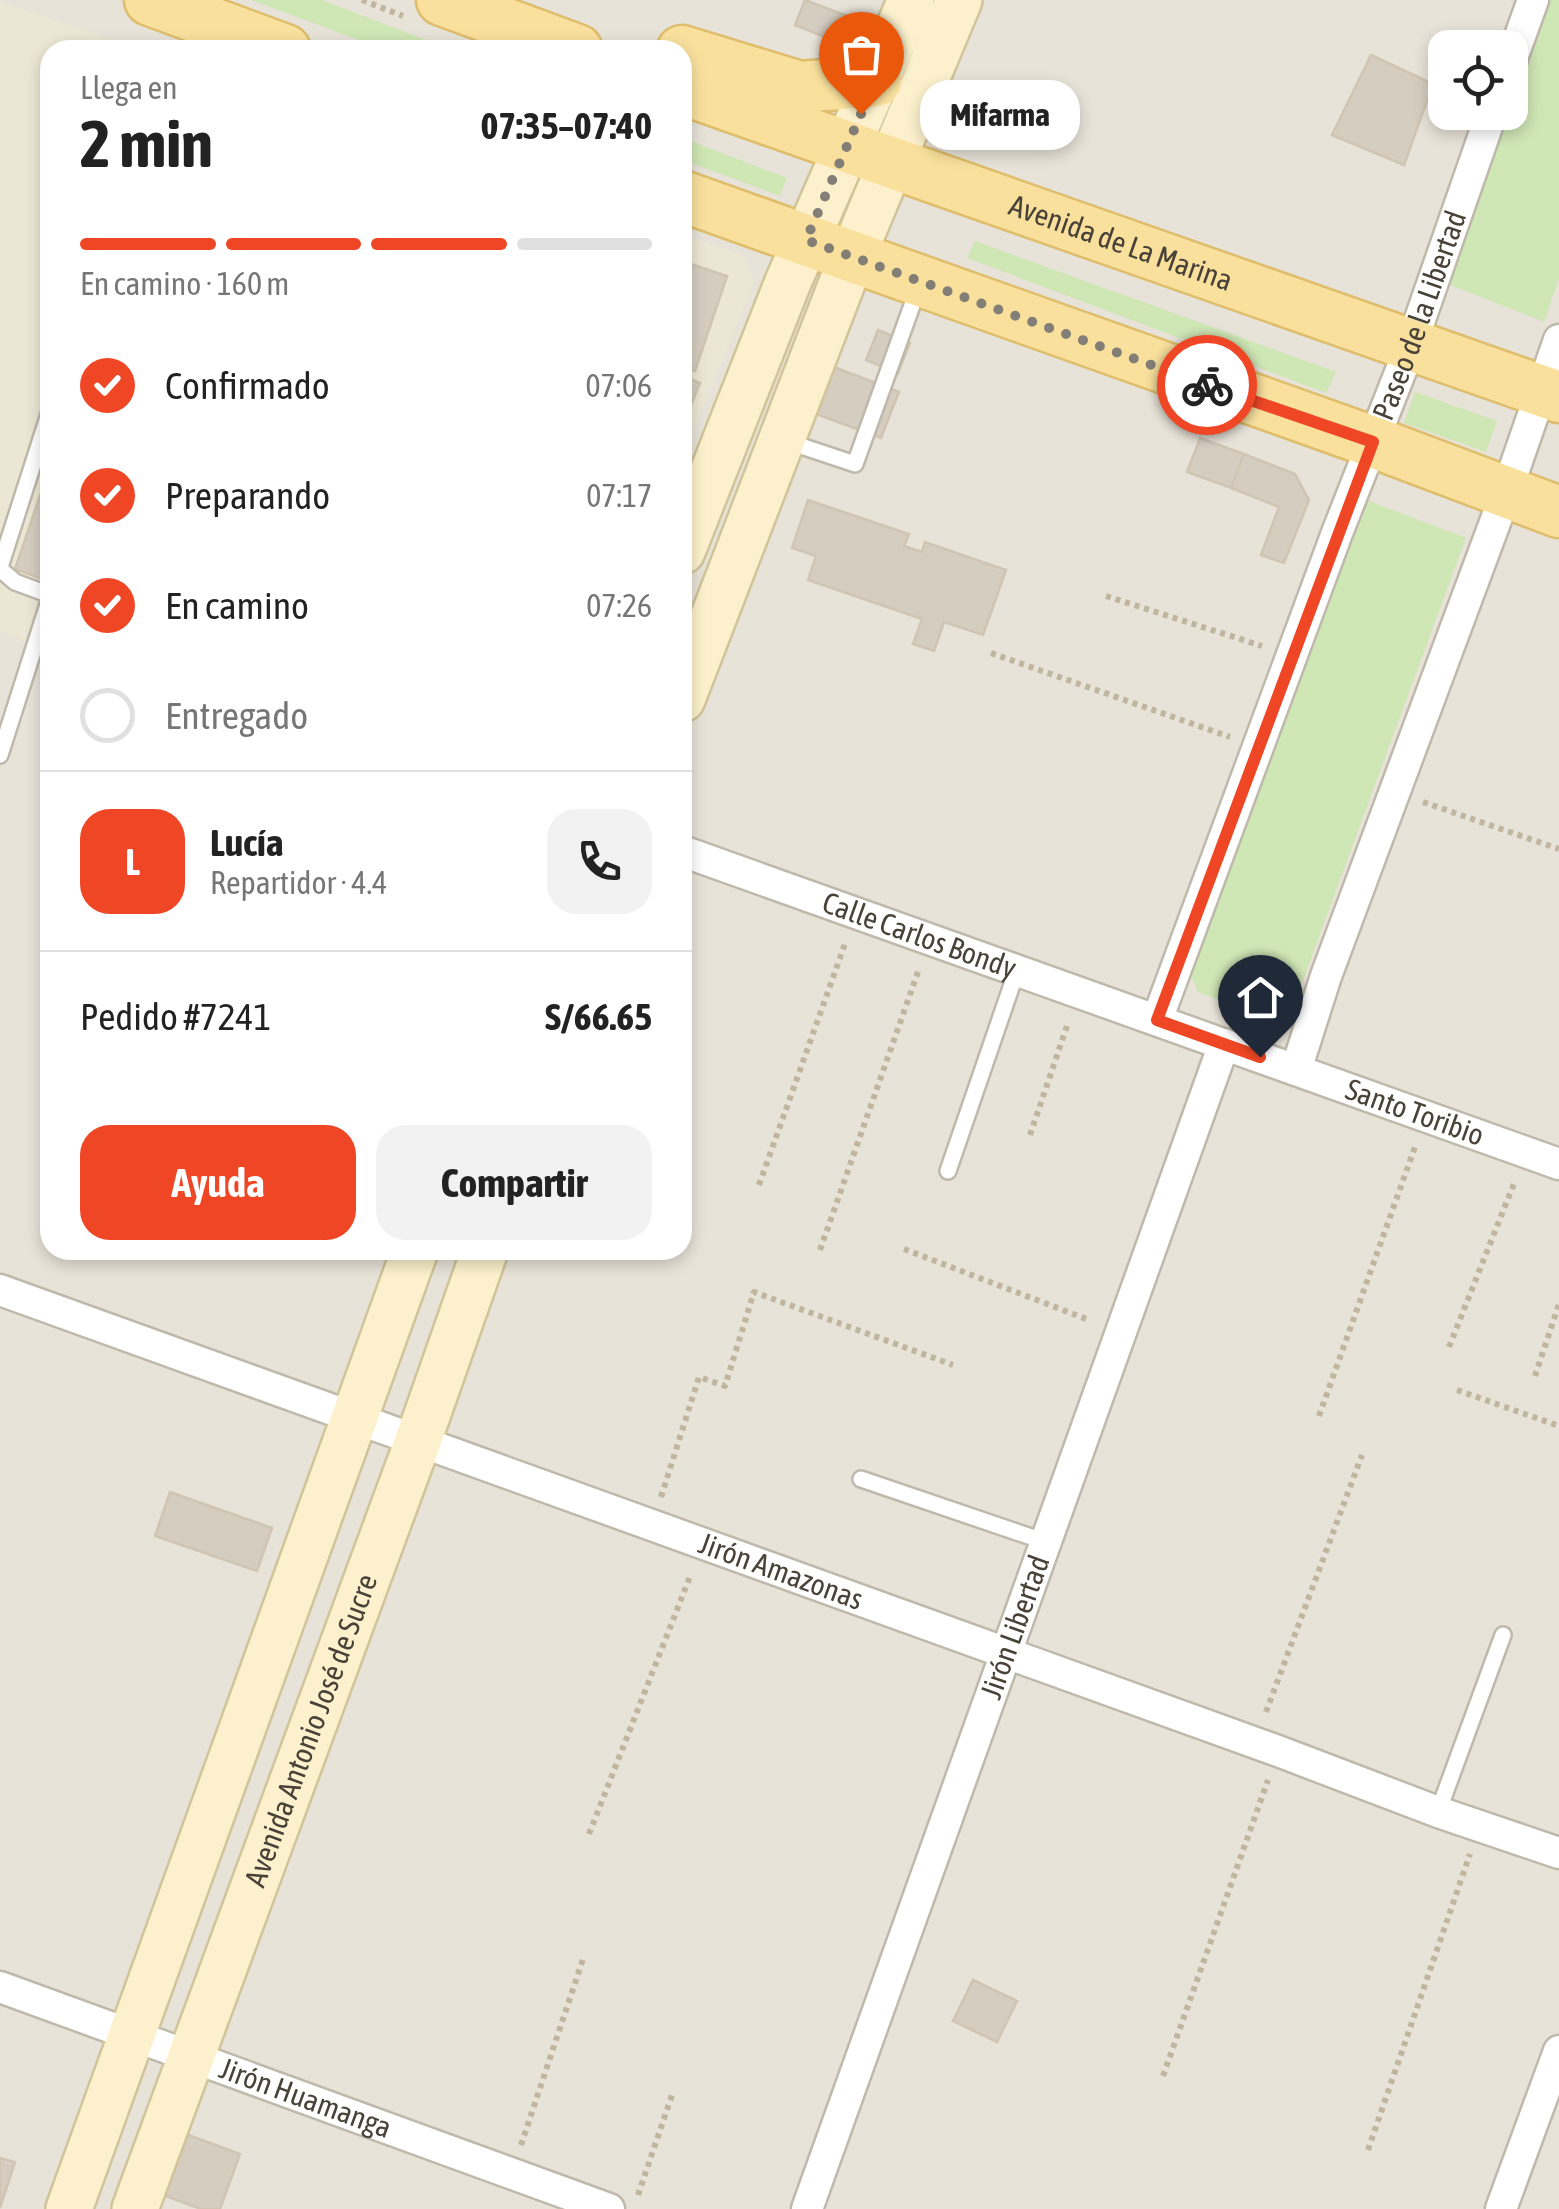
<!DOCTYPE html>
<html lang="es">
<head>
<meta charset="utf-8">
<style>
	body { margin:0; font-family:"Asap Condensed",sans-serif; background:#f2f2f2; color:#222; height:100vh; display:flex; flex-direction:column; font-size:38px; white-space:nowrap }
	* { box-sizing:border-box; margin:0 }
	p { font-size:32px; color:#767676 }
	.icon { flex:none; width:55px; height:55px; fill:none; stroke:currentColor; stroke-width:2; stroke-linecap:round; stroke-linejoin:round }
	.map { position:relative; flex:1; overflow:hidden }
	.side { position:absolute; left:40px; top:40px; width:652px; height:1220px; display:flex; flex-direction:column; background:#fff; border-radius:30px; box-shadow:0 5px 15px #0003 }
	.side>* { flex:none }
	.buttons { position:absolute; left:1428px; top:30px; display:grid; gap:20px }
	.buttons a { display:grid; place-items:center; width:100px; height:100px; border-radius:20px; background:#fff; box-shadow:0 5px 15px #0003; font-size:50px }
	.pin { position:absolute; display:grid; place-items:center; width:85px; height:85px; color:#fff; margin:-102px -42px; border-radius:50% 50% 50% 0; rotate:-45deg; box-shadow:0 0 10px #0007 }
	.pin .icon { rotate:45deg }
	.courier { position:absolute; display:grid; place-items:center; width:100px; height:100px; margin:-50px; border:8px solid #ef4726; border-radius:50%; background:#fff; color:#222; box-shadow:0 2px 12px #0007 }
	.bubble { position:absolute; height:70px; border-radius:30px; background:#fff; box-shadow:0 5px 15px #0003; font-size:32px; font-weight:700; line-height:70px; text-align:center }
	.overview em { font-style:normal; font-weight:700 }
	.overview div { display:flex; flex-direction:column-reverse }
	.overview { display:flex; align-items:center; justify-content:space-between; height:170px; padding:0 40px }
	h1 { font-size:65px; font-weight:700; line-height:75px }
	.bar { display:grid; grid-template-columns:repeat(4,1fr); gap:15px 10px; align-content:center; height:120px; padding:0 40px }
	.bar i { height:12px; border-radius:8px; background:#e0e0e0 }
	.bar .selected { background:#ef4726 }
	.bar p { grid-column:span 4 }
	.line { display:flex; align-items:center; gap:25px; padding:0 40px; border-top:2px solid #e0e0e0 }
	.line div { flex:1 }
	.round { display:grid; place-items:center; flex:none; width:105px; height:105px; border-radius:30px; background:#f2f2f2 }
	ol { padding:0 40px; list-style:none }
	li { display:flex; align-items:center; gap:30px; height:110px }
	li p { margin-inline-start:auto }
	li .icon { padding:10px; border-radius:50%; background:#ef4726; color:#fff; stroke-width:4 }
	li:last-child { color:#767676 }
	li i { width:55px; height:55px; border:5px solid #e0e0e0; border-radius:50% }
	.cta { display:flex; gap:20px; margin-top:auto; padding:20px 40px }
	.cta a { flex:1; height:115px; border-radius:30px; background:#ef4726; color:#fff; font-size:40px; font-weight:700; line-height:115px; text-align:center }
	.cta a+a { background:#f2f2f2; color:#222 }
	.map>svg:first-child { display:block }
</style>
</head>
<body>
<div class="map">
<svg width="1559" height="2209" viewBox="0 0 1559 2209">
	<rect width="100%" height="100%" fill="#f4f1ea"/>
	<!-- residential -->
	<path fill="#e8e3d8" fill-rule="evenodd" d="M0 0H1559V2209H0ZM1445 48H1510V112H1445ZM50 50H682V1250H50Z"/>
	<!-- education -->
	<path fill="#ece6d4" d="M0 2 142 50H50V649L0 631Z
		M683 235 745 256 754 283 683 456Z"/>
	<!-- green -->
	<path fill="#cfe6b5" d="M251 0H322L452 50H386Z
		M1547 0H1559V278L1544 322 1443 282 1506 113 1510 112V101Z
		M683 138 787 178 780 196 683 160Z
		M975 241 1336 372 1326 393 967 258Z
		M1415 392 1497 421 1486 452 1404 423Z
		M1361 498 1466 538 1292 1010 1272 1020 1198 992 1190 972Z"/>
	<!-- building -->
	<path fill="#d5cdc0" stroke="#d0c5b3" stroke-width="2.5" d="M805 0 850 17 839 43 795 25Z
		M1371 55 1433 84 1404 165 1332 135Z
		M682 261 727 276 695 371 682 366Z
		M878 330 910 343 898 373 866 360Z
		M834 367 899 392 881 438 816 414Z
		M682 376 700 383 682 427Z
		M1200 438 1244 454 1231 488 1187 472Z
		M1244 454 1295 474 1309 500 1284 563 1261 555 1279 507 1231 488Z
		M48 472 50 473V582L15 569Z
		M808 500 909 534 904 546 922 552 925 542 1006 570 983 635 944 622 934 651 913 644 922 619 808 580 816 556 792 548Z
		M170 1492 272 1528 257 1571 155 1536Z
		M973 1980 1017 2001 997 2042 953 2021Z
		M183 2133 240 2154 220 2209H201L160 2194Z
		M0 2158 15 2162 0 2208Z"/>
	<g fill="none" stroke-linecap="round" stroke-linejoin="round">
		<!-- lane casing -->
		<g stroke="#bfb9ac" stroke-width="20">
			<path id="lane" d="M786 441 855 464 919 286
				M0 567 50 411
				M0 569 15 582 50 595
				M0 755 50 598
				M948 1171 1017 970
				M861 1479 1046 1542
				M1438 1812 1503 1635"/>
		</g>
		<!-- street casing -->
		<g stroke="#bfb9ac" stroke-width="35">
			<g id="street">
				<path d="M1510 64 1533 0"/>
				<path id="s1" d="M682 851 1559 1164"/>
				<path id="s2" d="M1157 1020 1337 533 1411 345 1492 112"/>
				<path d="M1296 1070 1326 976 1506 493 1559 340"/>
				<path id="s3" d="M0 1290 1278 1751 1438 1812 1559 1853"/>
				<path id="s4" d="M0 1987 609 2209"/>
				<path id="s5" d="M807 2209 1224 1044"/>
				<path d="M1501 2209 1559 2051"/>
			</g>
		</g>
		<!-- secondary casing -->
		<g stroke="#d1c49b" stroke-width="50">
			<g id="secondary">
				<path d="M682 551 788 282 911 0"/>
				<path d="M682 699 852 257 959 0"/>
				<path d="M69 2209 415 1250"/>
				<path id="s6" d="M135 2209 418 1441 485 1250"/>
			</g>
		</g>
		<!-- primary casing -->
		<g stroke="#debe6d" stroke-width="55">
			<g id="primary">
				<path d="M150 0 285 50"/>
				<path d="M442 0 577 50"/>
				<path d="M682 51 800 87 876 81"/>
				<path id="s7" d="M682 89 1559 397"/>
				<path d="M682 196 1373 442 1559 512"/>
			</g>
		</g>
		<!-- path -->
		<path stroke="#c0b59e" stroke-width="6" stroke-dasharray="5 5" stroke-linecap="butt" d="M362 0 403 16
			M1106 596 1262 646
			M991 653 1230 737
			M1423 802 1559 849
			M1030 1135 1068 1023
			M759 1185 846 941
			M904 1249 1089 1320
			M820 1250 919 969
			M1449 1347 1515 1181
			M1535 1376 1559 1304
			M1457 1390 1559 1426
			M1319 1416 1416 1144
			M661 1497 699 1377 725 1386 754 1292 953 1365
			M1266 1712 1362 1455
			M589 1834 691 1574
			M1163 2076 1268 1780
			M521 2145 584 1956
			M1368 2150 1470 1854
			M638 2195 673 2092"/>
		<!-- lane -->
		<use href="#lane" stroke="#fff" stroke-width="15"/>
		<!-- street -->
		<use href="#street" stroke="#fff" stroke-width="30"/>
		<!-- secondary -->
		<use href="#secondary" stroke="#fcf1cc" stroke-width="45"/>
		<!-- primary -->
		<use href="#primary" stroke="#f9e09d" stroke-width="50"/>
	</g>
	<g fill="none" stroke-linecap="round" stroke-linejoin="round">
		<!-- done -->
		<path stroke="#847f76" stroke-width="10" stroke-dasharray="0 18" d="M861 114 806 240 1207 385"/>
		<!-- route -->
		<path stroke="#ef4726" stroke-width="12" d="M1207 385 1373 442 1157 1020 1260 1057"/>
	</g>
	<g text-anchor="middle" stroke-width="8" stroke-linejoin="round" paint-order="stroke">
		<!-- street labels -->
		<g font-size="30" fill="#484238" stroke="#fff">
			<text dy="10" stroke="none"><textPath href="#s7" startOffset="465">Avenida de La Marina</textPath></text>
			<text dy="10" stroke="none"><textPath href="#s2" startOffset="752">Paseo de la Libertad</textPath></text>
			<text dy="10" stroke="none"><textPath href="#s1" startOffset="252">Calle Carlos Bondy</textPath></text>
			<text dy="10" stroke="none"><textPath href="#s1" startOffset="778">Santo Toribio</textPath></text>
			<text dy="10" stroke="none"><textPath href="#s3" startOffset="830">Jirón Amazonas</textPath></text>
			<text dy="10" stroke="none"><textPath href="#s5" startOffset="618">Jirón Libertad</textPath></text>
			<text dy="10" stroke="none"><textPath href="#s6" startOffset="510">Avenida Antonio José de Sucre</textPath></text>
			<text dy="10" stroke="none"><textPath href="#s4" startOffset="325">Jirón Huamanga</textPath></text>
		</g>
	</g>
</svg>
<div class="buttons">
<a><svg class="icon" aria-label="locate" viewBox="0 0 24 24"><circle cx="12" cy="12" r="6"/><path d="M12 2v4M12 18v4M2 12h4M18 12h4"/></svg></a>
</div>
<div class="pin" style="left:861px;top:114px;background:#ea580c"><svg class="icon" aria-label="bag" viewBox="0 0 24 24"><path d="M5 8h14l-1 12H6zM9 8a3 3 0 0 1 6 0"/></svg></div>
<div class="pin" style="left:1260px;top:1057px;background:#1f2937"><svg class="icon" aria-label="home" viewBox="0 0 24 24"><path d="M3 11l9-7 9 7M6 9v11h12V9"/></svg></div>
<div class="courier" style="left:1207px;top:385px"><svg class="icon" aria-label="bike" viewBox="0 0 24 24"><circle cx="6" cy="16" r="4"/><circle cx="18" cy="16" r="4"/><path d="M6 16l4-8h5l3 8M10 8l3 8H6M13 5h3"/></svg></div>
<div class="bubble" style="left:920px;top:80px;width:160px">Mifarma</div>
<section class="side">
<div class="overview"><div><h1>2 min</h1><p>Llega en</p></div><em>07:35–07:40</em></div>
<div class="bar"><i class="selected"></i><i class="selected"></i><i class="selected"></i><i></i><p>En camino · 160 m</p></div>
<ol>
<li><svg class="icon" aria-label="check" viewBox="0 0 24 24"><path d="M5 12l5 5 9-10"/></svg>Confirmado<p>07:06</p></li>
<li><svg class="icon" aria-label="check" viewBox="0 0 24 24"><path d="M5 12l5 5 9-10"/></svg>Preparando<p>07:17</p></li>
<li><svg class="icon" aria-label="check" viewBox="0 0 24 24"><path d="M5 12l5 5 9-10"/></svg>En camino<p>07:26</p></li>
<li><i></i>Entregado</li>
</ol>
<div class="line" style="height:180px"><b class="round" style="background:#ef4726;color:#fff">L</b><div><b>Lucía</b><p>Repartidor · 4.4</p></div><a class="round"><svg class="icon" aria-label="phone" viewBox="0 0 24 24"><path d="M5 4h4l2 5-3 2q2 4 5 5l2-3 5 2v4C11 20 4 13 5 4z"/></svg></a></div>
<div class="line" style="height:130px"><div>Pedido #7241</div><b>S/66.65</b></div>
<div class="cta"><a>Ayuda</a><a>Compartir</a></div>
</section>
</div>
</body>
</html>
